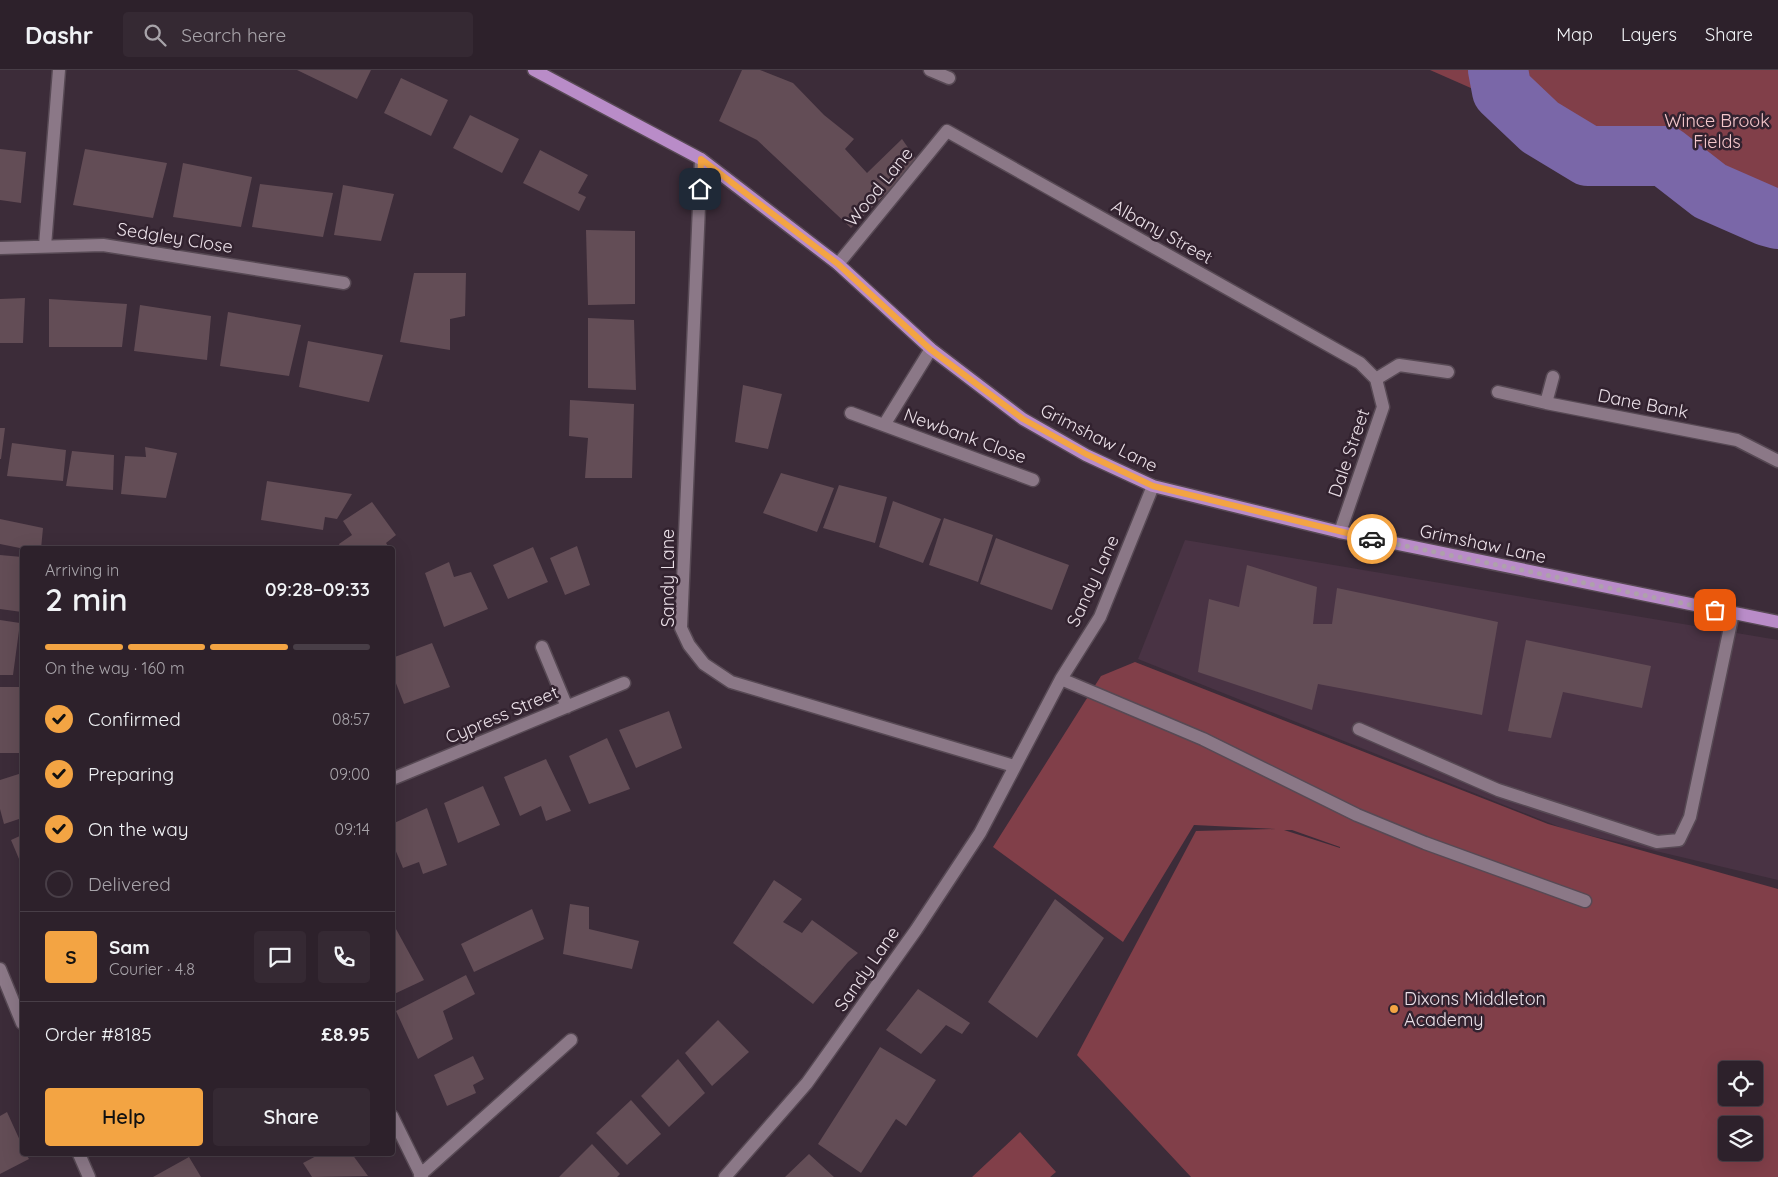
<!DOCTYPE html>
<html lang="en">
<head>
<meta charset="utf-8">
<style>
	body { margin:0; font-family:Quicksand,sans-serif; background:#352933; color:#f1f3f6; height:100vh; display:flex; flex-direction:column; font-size:19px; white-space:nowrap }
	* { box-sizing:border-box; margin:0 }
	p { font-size:16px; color:#a7a3a9 }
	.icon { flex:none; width:28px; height:28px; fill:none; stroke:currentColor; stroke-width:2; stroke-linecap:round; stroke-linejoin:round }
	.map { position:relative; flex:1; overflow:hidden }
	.panel { position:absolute; left:20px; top:476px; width:375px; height:610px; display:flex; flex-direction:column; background:#2d212b; border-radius:5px; box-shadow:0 5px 20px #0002,0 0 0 1px #483e47 }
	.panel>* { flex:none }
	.buttons { position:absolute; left:1718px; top:991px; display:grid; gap:10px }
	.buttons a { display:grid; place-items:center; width:45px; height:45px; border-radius:5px; background:#2d212b; box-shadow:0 5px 20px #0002,0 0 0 1px #483e47; font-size:25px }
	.pin { position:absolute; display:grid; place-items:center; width:42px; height:42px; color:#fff; margin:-21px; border-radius:10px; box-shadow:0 2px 8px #0006 }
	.courier { position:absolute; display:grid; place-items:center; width:50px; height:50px; margin:-25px; border:4px solid #f3a443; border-radius:50%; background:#fff; color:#222; box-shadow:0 1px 6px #0007 }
	.summary em { font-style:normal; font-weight:600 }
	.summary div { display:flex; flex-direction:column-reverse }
	.summary { display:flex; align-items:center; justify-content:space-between; height:85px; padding:0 25px }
	h1 { font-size:32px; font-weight:600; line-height:38px }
	.bar { display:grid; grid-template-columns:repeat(4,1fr); gap:8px 5px; align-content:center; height:60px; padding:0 25px }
	.bar i { height:6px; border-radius:4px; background:#483e47 }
	.bar .current { background:#f3a443 }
	.bar p { grid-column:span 4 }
	.line { display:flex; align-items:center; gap:12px; padding:0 25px; border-top:1px solid #483e47 }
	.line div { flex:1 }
	.round { display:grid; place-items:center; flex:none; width:52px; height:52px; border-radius:5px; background:#352933 }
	ol { padding:0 25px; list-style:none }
	li { display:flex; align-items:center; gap:15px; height:55px }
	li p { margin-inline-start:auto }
	li .icon { padding:5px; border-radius:50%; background:#f3a443; color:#111; stroke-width:4 }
	li:last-child { color:#a7a3a9 }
	li i { width:28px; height:28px; border:2px solid #483e47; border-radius:50% }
	.button { display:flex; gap:10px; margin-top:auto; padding:10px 25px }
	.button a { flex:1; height:58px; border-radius:5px; background:#f3a443; color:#111; font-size:20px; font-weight:600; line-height:58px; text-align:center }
	.button a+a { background:#352933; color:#f1f3f6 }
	header { display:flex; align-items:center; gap:30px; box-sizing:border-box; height:70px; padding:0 25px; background:#2d212b; border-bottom:1px solid #483e47 }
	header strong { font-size:24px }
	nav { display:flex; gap:28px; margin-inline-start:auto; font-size:18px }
	.search { width:350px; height:45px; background:#352933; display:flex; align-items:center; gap:12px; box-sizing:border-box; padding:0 18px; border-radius:5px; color:#a7a3a9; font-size:19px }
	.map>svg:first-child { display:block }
</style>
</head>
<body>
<header>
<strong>Dashr</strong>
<div class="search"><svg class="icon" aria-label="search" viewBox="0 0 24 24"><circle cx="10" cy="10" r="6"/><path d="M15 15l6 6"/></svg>Search here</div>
<nav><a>Map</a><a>Layers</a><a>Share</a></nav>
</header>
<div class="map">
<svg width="1778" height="1107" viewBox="0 0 1778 1107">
	<rect width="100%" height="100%" fill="#3c2c39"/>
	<!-- built -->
	<path fill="#493344" d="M1185 470 1778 570V810L1567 760 1138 589Z"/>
	<!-- green -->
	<path fill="#813f49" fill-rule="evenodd" d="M1430 0H1778V159L1765 156 1694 124 1661 94 1582 95 1529 64 1489 26Z
		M1135 592 1548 754 1778 819V1107H1191L1077 985 1196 761 1276 759 1194 755 1123 872 993 777 1101 606ZM1284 760H1292L1340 777V778ZM1726 1000H1754V1028H1726ZM1726 1055H1754V1082H1726Z
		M1020 1062 1056 1102 1050 1107H972Z"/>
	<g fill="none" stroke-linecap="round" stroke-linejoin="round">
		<!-- river -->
		<path stroke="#7a67a8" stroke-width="60" d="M1498 0 1502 21 1540 57 1588 86H1665L1710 121 1767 146 1778 149"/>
	</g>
	<!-- building -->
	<path fill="#634d56" d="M297 0H371L357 29Z
		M742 0H760L793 13 824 45 854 69 845 79 867 103 902 69 918 92 851 158 757 70 719 51Z
		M401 8 448 30 431 66 384 43Z
		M470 45 519 69 502 103 453 78Z
		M0 79 26 82 21 133 0 130Z
		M85 79 167 93 153 148 73 135Z
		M540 80 588 105 578 123 586 127 579 141 523 113Z
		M183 93 252 107 241 157 173 147Z
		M260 114 333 123 323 167 252 157Z
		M343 115 394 124 381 171 334 165Z
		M586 160 635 161V234L588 235Z
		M414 203H466L465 246 450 249V280L400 272Z
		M25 228 23 273H0V229Z
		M49 229 127 234 122 277H49Z
		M140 235 211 246 207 290 134 281Z
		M228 242 301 255 289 306 220 296Z
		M588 248 634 250 636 320 588 318Z
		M308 271 383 285 369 332 299 317Z
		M743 315 782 324 768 379 735 372Z
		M570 330 634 334 632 408H585L588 368 569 366Z
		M0 358H5L1 389H0Z
		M12 373 66 380 63 411 7 406Z
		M145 377 177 383 166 428 121 424 125 386 146 387Z
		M72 381 114 385 113 420 66 416Z
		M781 403 834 418 817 462 763 443Z
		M267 411 352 424 337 449 325 447 323 460 261 450Z
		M839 415 887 427 875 473 823 458Z
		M893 431 941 449 923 493 879 477Z
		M372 432 396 465 386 473 390 479H341L339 474 352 465 343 451Z
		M944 448 993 465 978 512 929 495Z
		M0 449 43 458 41 479H25L0 474Z
		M996 468 1069 495 1052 540 980 514Z
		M577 476 590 515 565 525 550 488Z
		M533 477 548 512 508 529 493 495Z
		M0 485 22 487V542L0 539Z
		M449 492 454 507 471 502 488 539 444 557 425 503Z
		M1247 495 1317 517 1313 554H1332L1337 518 1498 552 1482 645 1318 614 1312 640 1198 602 1209 529 1239 537Z
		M0 550 20 553 13 605H0Z
		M1526 570 1651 596 1642 638 1563 622 1551 668 1508 661Z
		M432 573 450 617 404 634 392 603V588Z
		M0 617H21L22 683H0Z
		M669 641 682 678 636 698 619 660Z
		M607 668 630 719 589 734 569 686Z
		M546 689 571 741 546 751 541 736 520 746 504 707Z
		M22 703V748L4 754 0 739V710Z
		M483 716 500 755 458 773 444 733Z
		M427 738 447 795 423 804 419 792 403 798 392 772V754Z
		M22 765V796L11 770Z
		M774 810 802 829 783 852 802 863 812 850 858 883 848 892 813 934 733 873Z
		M1055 829 1104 868 1037 968 988 932Z
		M570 834 589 837V859L639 871 632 899 563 884Z
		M532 839 544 869 474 902 461 874Z
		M396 859 424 910 392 925V861Z
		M466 905 475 924 443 941 453 969 418 989 396 941Z
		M918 919 970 953 962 964 946 955 921 984 886 960Z
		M718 950 749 982 712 1016 685 983Z
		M880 977 936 1010 906 1056 896 1049 861 1103 818 1074Z
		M473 986 484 1009 473 1015 476 1023 447 1036 434 1005Z
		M678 989 705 1023 669 1057 641 1026Z
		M631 1030 661 1064 627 1095 596 1063Z
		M7 1042 22 1075V1084H26L29 1089 0 1104V1046Z
		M592 1074 620 1104 617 1107H559Z
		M320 1084H352L368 1106 312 1107 303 1093Z
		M809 1084 834 1107H785Z
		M189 1087 201 1107H153Z"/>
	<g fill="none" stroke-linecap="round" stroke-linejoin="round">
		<!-- minor casing -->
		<g stroke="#574954" stroke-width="15">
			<path id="minor" d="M930 0 949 8
				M701 89 681 558 689 575 704 594 731 612 1014 696
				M45 176 59 0
				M0 178 103 175 344 213
				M838 194 947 61 1360 293 1376 309 1383 337 1340 462
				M1376 309 1399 295 1448 302
				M1498 322 1546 333 1737 370 1778 391
				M1546 333 1553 307
				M851 343 1033 410
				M884 355 931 279
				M542 577 567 637
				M1061 609 1203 669 1357 745 1425 773 1585 831
				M1359 659 1498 720 1657 772 1679 770 1690 747 1733 543
				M392 709 624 613
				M0 899 22 953
				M392 1046 422 1107
				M79 1084 89 1107
				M420 1105 571 970
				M725 1107 807 1013 916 860 980 763 1061 609 1100 547 1153 416"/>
		</g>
		<!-- major casing -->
		<g stroke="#574954" stroke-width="15">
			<path id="major" d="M534 0 701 89 838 194 931 279 1023 349 1086 385 1153 416 1340 462 1778 552"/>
		</g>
		<!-- minor -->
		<use href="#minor" stroke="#8b7887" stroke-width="12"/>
		<!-- major -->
		<use href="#major" stroke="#b98cc8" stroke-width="12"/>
	</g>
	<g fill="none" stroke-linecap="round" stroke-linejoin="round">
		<!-- done -->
		<path stroke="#aea1ab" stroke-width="5" stroke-dasharray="0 9" d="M1372 469 1715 540"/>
		<!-- route -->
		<path stroke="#f3a443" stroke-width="6" d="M700 119 701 89 838 194 930 279 1023 349 1086 384 1153 416 1372 469"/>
	</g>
	<!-- markers -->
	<circle fill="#f3a443" stroke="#32222f" stroke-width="2" cx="1394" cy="939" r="5"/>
	<g text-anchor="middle" stroke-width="5" stroke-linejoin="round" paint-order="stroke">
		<!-- park labels -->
		<g font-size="18" fill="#f4c7cb" stroke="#32222f">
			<text x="1717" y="57">Wince Brook<tspan x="1717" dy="21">Fields</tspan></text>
		</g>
		<!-- street labels -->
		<g font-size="18" fill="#ebe0e8" stroke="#32222f">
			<text transform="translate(879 117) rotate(-51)" y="6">Wood Lane</text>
			<text transform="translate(1162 162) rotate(29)" y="6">Albany Street</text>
			<text transform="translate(175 168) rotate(9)" y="6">Sedgley Close</text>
			<text transform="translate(1643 334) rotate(11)" y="6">Dane Bank</text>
			<text transform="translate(965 366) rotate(20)" y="6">Newbank Close</text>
			<text transform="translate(1099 368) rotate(27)" y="6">Grimshaw Lane</text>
			<text transform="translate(1349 383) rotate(-71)" y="6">Dale Street</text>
			<text transform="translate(1483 474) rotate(12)" y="6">Grimshaw Lane</text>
			<text transform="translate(668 508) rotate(-90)" y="6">Sandy Lane</text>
			<text transform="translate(1093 511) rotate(-65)" y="6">Sandy Lane</text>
			<text transform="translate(502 645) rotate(-23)" y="6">Cypress Street</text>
			<text transform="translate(867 899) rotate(-55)" y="6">Sandy Lane</text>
		</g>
		<!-- poi labels -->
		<g font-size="18" fill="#ebe0e8" stroke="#32222f" text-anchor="start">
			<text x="1404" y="935">Dixons Middleton<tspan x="1404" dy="21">Academy</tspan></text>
		</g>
	</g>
</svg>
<div class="buttons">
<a><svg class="icon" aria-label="locate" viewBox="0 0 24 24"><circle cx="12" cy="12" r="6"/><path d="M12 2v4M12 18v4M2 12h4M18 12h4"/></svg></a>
<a><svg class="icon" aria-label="layers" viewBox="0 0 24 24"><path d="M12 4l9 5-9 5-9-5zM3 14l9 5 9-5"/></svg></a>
</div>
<div class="pin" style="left:1715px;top:540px;background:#ea580c"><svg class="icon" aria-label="bag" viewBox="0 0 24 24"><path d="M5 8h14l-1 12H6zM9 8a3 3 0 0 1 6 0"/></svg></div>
<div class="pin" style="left:700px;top:119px;background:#1f2937"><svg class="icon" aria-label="home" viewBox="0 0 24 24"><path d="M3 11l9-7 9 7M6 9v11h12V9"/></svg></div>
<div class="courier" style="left:1372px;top:469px"><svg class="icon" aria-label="car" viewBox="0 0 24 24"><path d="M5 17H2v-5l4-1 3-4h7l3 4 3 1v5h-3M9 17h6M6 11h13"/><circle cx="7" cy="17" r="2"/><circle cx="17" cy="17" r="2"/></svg></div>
<section class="panel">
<div class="summary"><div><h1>2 min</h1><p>Arriving in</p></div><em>09:28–09:33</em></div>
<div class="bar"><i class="current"></i><i class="current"></i><i class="current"></i><i></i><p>On the way · 160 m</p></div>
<ol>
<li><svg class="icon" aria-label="check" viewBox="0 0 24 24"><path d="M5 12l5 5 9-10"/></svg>Confirmed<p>08:57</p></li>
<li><svg class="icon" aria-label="check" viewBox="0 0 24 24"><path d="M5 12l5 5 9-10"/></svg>Preparing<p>09:00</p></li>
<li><svg class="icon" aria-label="check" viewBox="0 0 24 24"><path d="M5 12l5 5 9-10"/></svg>On the way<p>09:14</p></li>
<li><i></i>Delivered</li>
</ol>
<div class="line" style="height:90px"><b class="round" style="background:#f3a443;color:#111">S</b><div><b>Sam</b><p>Courier · 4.8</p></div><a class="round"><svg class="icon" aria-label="chat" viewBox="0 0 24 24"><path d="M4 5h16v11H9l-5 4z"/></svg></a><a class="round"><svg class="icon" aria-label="phone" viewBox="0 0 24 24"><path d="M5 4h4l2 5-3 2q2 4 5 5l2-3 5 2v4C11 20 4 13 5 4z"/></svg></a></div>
<div class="line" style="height:65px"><div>Order #8185</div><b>£8.95</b></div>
<div class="button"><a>Help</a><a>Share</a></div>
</section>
</div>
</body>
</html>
